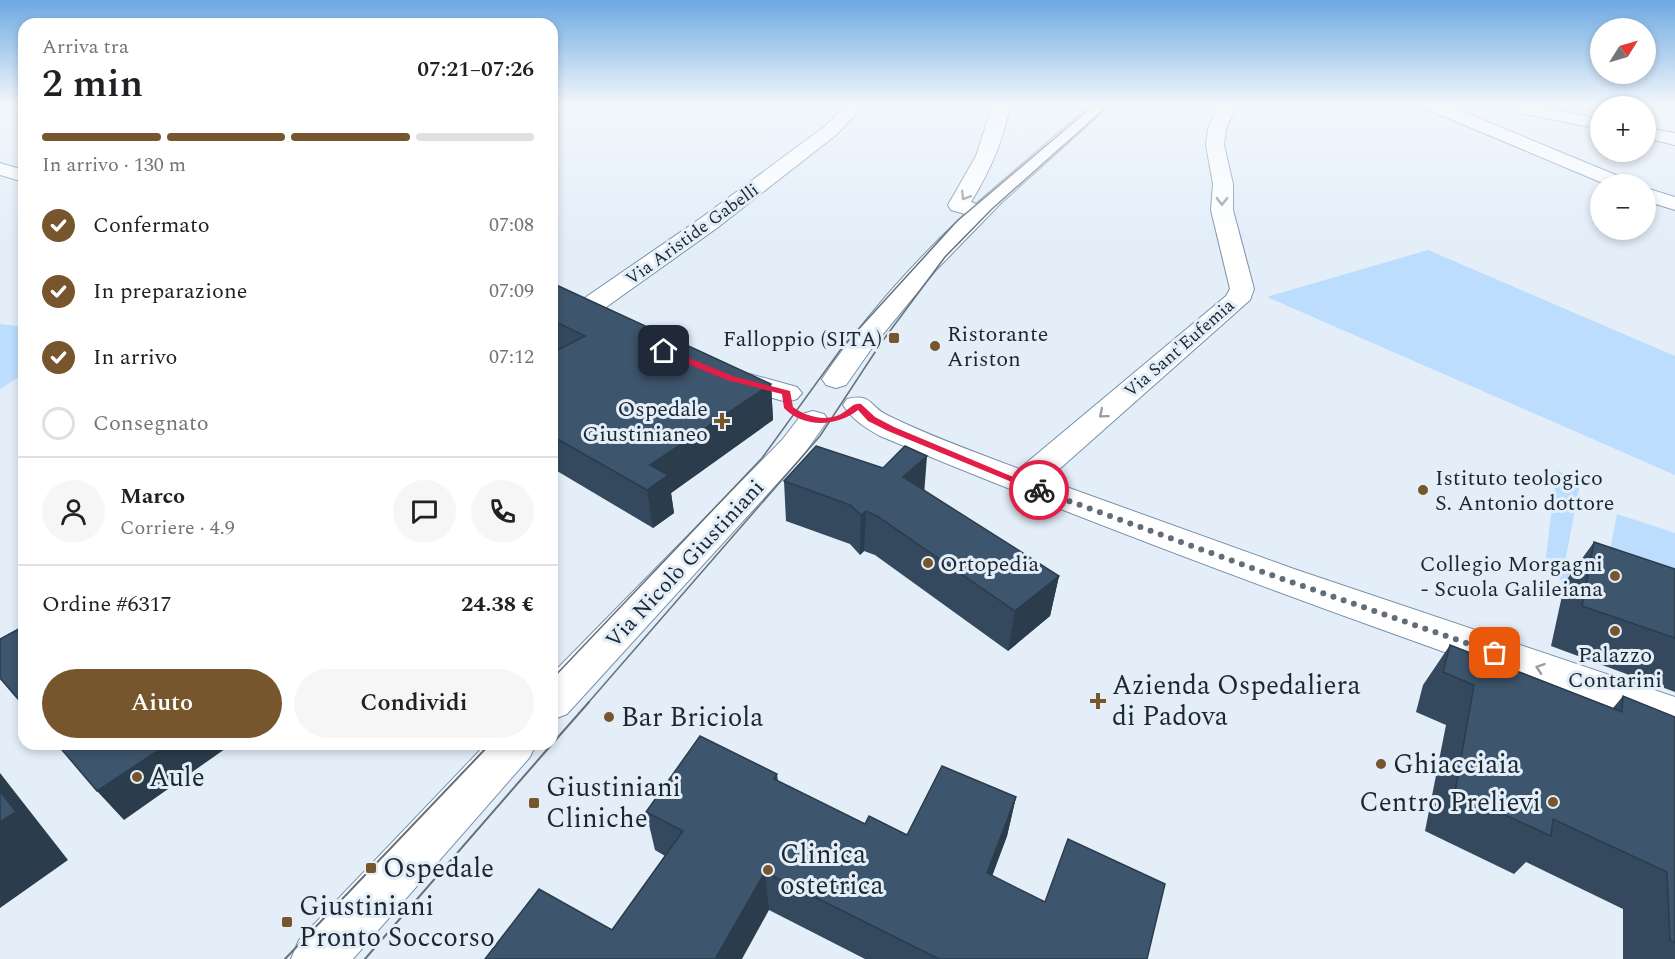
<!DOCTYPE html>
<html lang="it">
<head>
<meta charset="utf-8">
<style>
	body { margin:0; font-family:Spectral,serif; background:#f6f6f6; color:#202124; height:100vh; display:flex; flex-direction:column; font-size:22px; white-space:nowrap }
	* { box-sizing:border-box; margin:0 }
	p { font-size:20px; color:#757577 }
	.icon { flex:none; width:33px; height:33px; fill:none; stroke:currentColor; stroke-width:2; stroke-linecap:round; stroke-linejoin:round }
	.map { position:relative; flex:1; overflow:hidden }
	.details { position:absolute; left:18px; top:18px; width:540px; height:732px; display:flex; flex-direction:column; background:#fff; border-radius:18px; box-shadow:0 3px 9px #0003 }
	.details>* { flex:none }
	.needle { width:39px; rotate:53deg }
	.controls { position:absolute; left:1590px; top:18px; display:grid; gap:12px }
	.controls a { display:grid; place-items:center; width:66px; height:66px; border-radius:50%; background:#fff; box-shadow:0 3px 9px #0003; font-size:30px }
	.pin { position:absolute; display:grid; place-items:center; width:51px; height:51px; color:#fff; margin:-26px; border-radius:12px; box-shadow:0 3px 9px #0006 }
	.courier { position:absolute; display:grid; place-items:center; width:60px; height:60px; margin:-30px; border:4px solid #e11d48; border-radius:50%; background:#fff; color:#222; box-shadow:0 2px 8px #0007 }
	.headline em { font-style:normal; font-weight:600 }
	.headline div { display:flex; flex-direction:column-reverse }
	.headline { display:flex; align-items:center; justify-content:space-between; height:102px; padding:0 24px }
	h1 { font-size:39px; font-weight:600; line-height:45px }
	.bar { display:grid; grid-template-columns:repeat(4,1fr); gap:9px 6px; align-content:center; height:72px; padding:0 24px }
	.bar i { height:8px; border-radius:4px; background:#e0e0e0 }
	.bar .current { background:#77552d }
	.bar p { grid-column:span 4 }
	.line { display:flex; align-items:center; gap:15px; padding:0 24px; border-top:2px solid #e0e0e0 }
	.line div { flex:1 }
	.round { display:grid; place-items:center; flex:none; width:63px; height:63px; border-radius:32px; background:#f6f6f6 }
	ol { padding:0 24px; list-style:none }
	li { display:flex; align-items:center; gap:18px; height:66px }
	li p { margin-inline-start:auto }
	li .icon { padding:6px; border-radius:50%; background:#77552d; color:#fff; stroke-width:4 }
	li:last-child { color:#757577 }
	li i { width:33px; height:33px; border:3px solid #e0e0e0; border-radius:50% }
	.action { display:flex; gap:12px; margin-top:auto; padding:12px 24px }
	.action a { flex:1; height:69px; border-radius:36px; background:#77552d; color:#fff; font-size:24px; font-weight:600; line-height:69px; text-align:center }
	.action a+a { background:#f6f6f6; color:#202124 }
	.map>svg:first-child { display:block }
</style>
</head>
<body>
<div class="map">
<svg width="1675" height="959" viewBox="0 0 1675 959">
	<rect width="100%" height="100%" fill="#e3eef9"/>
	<!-- green -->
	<path fill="#bcddfe" d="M1428 250 1675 356V475L1267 297Z
		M0 324 24 327V374L0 389Z
		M1557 471 1581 479 1565 562 1628 584 1565 582 1544 571Z
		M1617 514 1675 533V580L1608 561Z"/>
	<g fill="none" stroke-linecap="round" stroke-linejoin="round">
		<!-- minor casing -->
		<g stroke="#7791ac" stroke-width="2">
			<path id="minor" d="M848 104H866L836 135 717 228 588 320 579 322 570 320 566 314 570 308 701 218 824 127Z
				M993 104H1010C1004 140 990 171 971 202L976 204 1092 104H1111L1001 203 935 271 874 345 846 385 836 388 826 385 822 379C863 319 912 264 965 214L951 210 948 205 976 156Z
				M1220 104H1237L1226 129 1224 145 1233 184V210L1254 289 1250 300 1047 480 1294 569 1675 697V733C1407 640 1141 545 880 436 864 427 853 420 843 405L847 399C872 393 869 406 887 415 929 436 975 452 1019 469L1226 296 1230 289 1211 210 1213 184 1206 145 1208 129Z
				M1421 104H1444L1628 180 1631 184H1605L1424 108Z
				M1526 104 1600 119V129L1520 113 1517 109 1520 105Z
				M1646 128 1675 133V145L1646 138Z
				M0 163 24 170V182L0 175Z
				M1646 188 1675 197V210L1646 201Z
				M728 368 797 387 802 393 797 399 787 402 718 383 714 377 718 371Z
				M813 411 824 414 828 420 804 454 567 714 552 720V674L782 440 802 414Z
				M486 744H536L530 757 353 959H291L299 940Z"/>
		</g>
		<!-- minor -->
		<use href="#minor" fill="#fff" fill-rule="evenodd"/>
		<!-- tram-far1 -->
		<path stroke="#65707a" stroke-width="1.5" d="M552 679 762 458 844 345 957 221 1095 104
			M588 703 820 436 881 343 945 257 992 209 1110 104"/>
		<!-- tram -->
		<path stroke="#65707a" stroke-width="2" d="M552 744 589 702
			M285 959 490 744
			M365 959 552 744"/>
	</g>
	<!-- wall -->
	<path fill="#34495e" d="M552 283 771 384 773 420 671 493 674 513 653 528 552 468V353L555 352 552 351Z
		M784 481 924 491 1059 576 1050 616 1008 651 875 555 864 551 860 555 850 544 786 521Z
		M1594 542 1675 569V692L1551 646 1565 582Z
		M1450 645 1613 708 1623 696 1675 717V959H1623V909L1526 862 1514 874 1425 831 1446 725 1416 712 1423 685Z
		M777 774 778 781 865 824 907 835 1016 797 1007 836 992 876 1147 959H865L769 910 612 930 665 856 655 850 646 812Z"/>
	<!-- shaded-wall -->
	<path fill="#2b3c4c" d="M771 384 773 420 671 493 674 513 653 528 647 490 650 465Z
		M927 456 924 495 903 477Z
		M866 511 864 551 860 555 861 515Z
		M552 564 555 572 552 575Z
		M1059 576 1050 616 1008 651 1015 611Z
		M168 744H232L124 820 97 791Z
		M0 773 68 860 0 908Z
		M1016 797 1007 836 979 911 987 873Z
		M765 872 769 910 742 959H715Z"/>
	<!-- building -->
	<path fill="#3d556d" stroke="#2b3c4c" stroke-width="1.5" d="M552 283 771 384 650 465 668 475 647 490 552 436V353L585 336 552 320Z
		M816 446 883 468 905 446 927 456 903 477 1059 576 1015 611 877 516 866 511 861 515 850 505 784 481Z
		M1594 542 1675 569V638L1582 606Z
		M24 626V706L0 678V639Z
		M1450 645 1622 712 1623 696 1675 717V943L1670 940 1667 872 1553 819 1551 836 1455 792 1474 685 1443 672Z
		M700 736 777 774 774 779 865 824 869 816 907 835 942 766 1016 797 987 873 1045 902 1068 839 1165 884 1147 959H939L765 872 715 959H485L539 889 612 930 683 831 646 812Z
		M57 744H168L97 791Z
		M0 791 16 812 0 822Z"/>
	<!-- one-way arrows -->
	<defs><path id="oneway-chevron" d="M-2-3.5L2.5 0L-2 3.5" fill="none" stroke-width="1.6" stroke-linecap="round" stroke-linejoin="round" transform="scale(1.5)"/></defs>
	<g stroke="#999ea2">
		<use href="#oneway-chevron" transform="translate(965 196) rotate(122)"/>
		<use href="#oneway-chevron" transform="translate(1222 201) rotate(91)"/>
		<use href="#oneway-chevron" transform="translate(1103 414) rotate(140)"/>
		<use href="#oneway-chevron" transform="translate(1540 668) rotate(-161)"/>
	</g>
	<!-- sky -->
	<linearGradient id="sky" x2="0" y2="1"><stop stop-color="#6da9e2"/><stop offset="0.44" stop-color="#f2f7fc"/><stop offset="1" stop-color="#f2f7fc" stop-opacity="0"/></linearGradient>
	<rect width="1675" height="238" fill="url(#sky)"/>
	<!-- route -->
	<path fill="#e11d48" d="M661 349H667L733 376 790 391 793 407C806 417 829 423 844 412 851 408 853 403 861 404L875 417 894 427 1044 490 1043 492H1036L888 431 868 421 858 410C837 427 803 428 784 408L782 394 727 380 661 353Z"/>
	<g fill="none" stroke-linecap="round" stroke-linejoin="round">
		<!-- done -->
		<path stroke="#626d77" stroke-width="6" stroke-dasharray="0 10.8" d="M1039 490 1274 576 1495 653"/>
	</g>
	<!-- markers -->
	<g fill="#77552d" stroke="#e3eef9" stroke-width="2">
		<rect x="888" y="332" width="12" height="12" rx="3"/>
		<circle cx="935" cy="346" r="6"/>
		<path d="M719 412h6v6h6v6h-6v6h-6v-6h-6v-6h6z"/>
		<circle cx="1423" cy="490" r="6"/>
		<circle cx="928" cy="563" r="6"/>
		<circle cx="1615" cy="576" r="6"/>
		<circle cx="1615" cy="631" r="6"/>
		<path d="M1095 692h6v6h6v6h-6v6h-6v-6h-6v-6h6z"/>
		<circle cx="609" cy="717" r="6"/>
		<circle cx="1381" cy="764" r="6"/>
		<circle cx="137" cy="777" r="6"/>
		<circle cx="1553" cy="802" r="6"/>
		<rect x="528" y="797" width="12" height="12" rx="3"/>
		<rect x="365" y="862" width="12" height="12" rx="3"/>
		<circle cx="768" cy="870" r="6"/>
		<rect x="281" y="916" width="12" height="12" rx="3"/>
	</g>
	<g text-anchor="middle" stroke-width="6" stroke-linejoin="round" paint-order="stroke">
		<!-- far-street labels -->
		<g font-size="18" fill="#1c2731" stroke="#e3eef9">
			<text transform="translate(692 234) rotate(-36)" y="6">Via Aristide Gabelli</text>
			<text transform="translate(1179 348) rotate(-41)" y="6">Via Sant'Eufemia</text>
		</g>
		<!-- poi labels -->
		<g font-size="22" fill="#1c2731" stroke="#e3eef9" text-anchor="start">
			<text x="947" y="341">Ristorante<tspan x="947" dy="25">Ariston</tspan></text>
			<text x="882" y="346" text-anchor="end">Falloppio (SITA)</text>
			<text x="708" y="416" text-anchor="end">Ospedale<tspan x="708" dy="25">Giustinianeo</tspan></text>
			<text x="1435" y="485">Istituto teologico<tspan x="1435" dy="25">S. Antonio dottore</tspan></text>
			<text x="940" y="571">Ortopedia</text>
			<text x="1603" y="571" text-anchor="end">Collegio Morgagni<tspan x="1603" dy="25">- Scuola Galileiana</tspan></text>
			<text x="1615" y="662" text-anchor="middle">Palazzo<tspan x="1615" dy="25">Contarini</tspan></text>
		</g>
		<!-- street labels -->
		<g font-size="22" fill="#1c2731" stroke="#e3eef9">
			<text transform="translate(684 563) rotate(-47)" y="8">Via Nicolò Giustiniani</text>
		</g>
		<!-- near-poi labels -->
		<g font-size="27" fill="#1c2731" stroke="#e3eef9" text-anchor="start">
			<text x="1112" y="694">Azienda Ospedaliera<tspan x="1112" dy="31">di Padova</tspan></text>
			<text x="621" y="726">Bar Briciola</text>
			<text x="1393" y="773">Ghiacciaia</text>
			<text x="149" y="786">Aule</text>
			<text x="546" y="796">Giustiniani<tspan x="546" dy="31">Cliniche</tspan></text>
			<text x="1541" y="811" text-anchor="end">Centro Prelievi</text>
			<text x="780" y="863">Clinica<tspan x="780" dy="31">ostetrica</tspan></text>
			<text x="383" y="877">Ospedale</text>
			<text x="299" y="915">Giustiniani<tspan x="299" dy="31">Pronto Soccorso</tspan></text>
		</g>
	</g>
</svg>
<div class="controls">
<a><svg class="needle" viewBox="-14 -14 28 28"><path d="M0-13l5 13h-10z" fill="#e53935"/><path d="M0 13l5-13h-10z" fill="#757577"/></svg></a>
<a>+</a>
<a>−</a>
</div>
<div class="pin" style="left:1495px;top:653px;background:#ea580c"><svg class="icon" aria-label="bag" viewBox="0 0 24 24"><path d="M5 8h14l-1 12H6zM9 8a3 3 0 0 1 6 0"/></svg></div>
<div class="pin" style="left:664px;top:351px;background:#1f2937"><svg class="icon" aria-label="home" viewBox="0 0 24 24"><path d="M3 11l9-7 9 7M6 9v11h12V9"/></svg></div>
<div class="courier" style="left:1039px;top:490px"><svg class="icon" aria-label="bike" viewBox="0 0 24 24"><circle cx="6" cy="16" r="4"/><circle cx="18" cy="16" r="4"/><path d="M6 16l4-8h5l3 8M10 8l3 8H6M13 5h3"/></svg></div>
<section class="details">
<div class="headline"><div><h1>2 min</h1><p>Arriva tra</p></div><em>07:21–07:26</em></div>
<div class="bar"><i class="current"></i><i class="current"></i><i class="current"></i><i></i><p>In arrivo · 130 m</p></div>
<ol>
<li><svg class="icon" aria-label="check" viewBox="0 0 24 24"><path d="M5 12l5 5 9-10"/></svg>Confermato<p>07:08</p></li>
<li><svg class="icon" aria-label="check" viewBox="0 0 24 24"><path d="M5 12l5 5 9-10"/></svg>In preparazione<p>07:09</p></li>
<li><svg class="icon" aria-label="check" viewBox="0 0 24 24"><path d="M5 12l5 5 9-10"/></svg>In arrivo<p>07:12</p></li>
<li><i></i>Consegnato</li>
</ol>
<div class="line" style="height:108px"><a class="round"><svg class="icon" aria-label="person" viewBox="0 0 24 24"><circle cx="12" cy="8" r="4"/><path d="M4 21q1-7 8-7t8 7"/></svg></a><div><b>Marco</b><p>Corriere · 4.9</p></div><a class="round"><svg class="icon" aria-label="chat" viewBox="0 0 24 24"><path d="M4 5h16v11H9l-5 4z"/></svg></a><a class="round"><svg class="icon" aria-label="phone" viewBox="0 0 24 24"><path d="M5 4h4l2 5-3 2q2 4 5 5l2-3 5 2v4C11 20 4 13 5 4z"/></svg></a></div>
<div class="line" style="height:78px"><div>Ordine #6317</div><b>24.38 €</b></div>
<div class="action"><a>Aiuto</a><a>Condividi</a></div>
</section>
</div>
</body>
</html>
